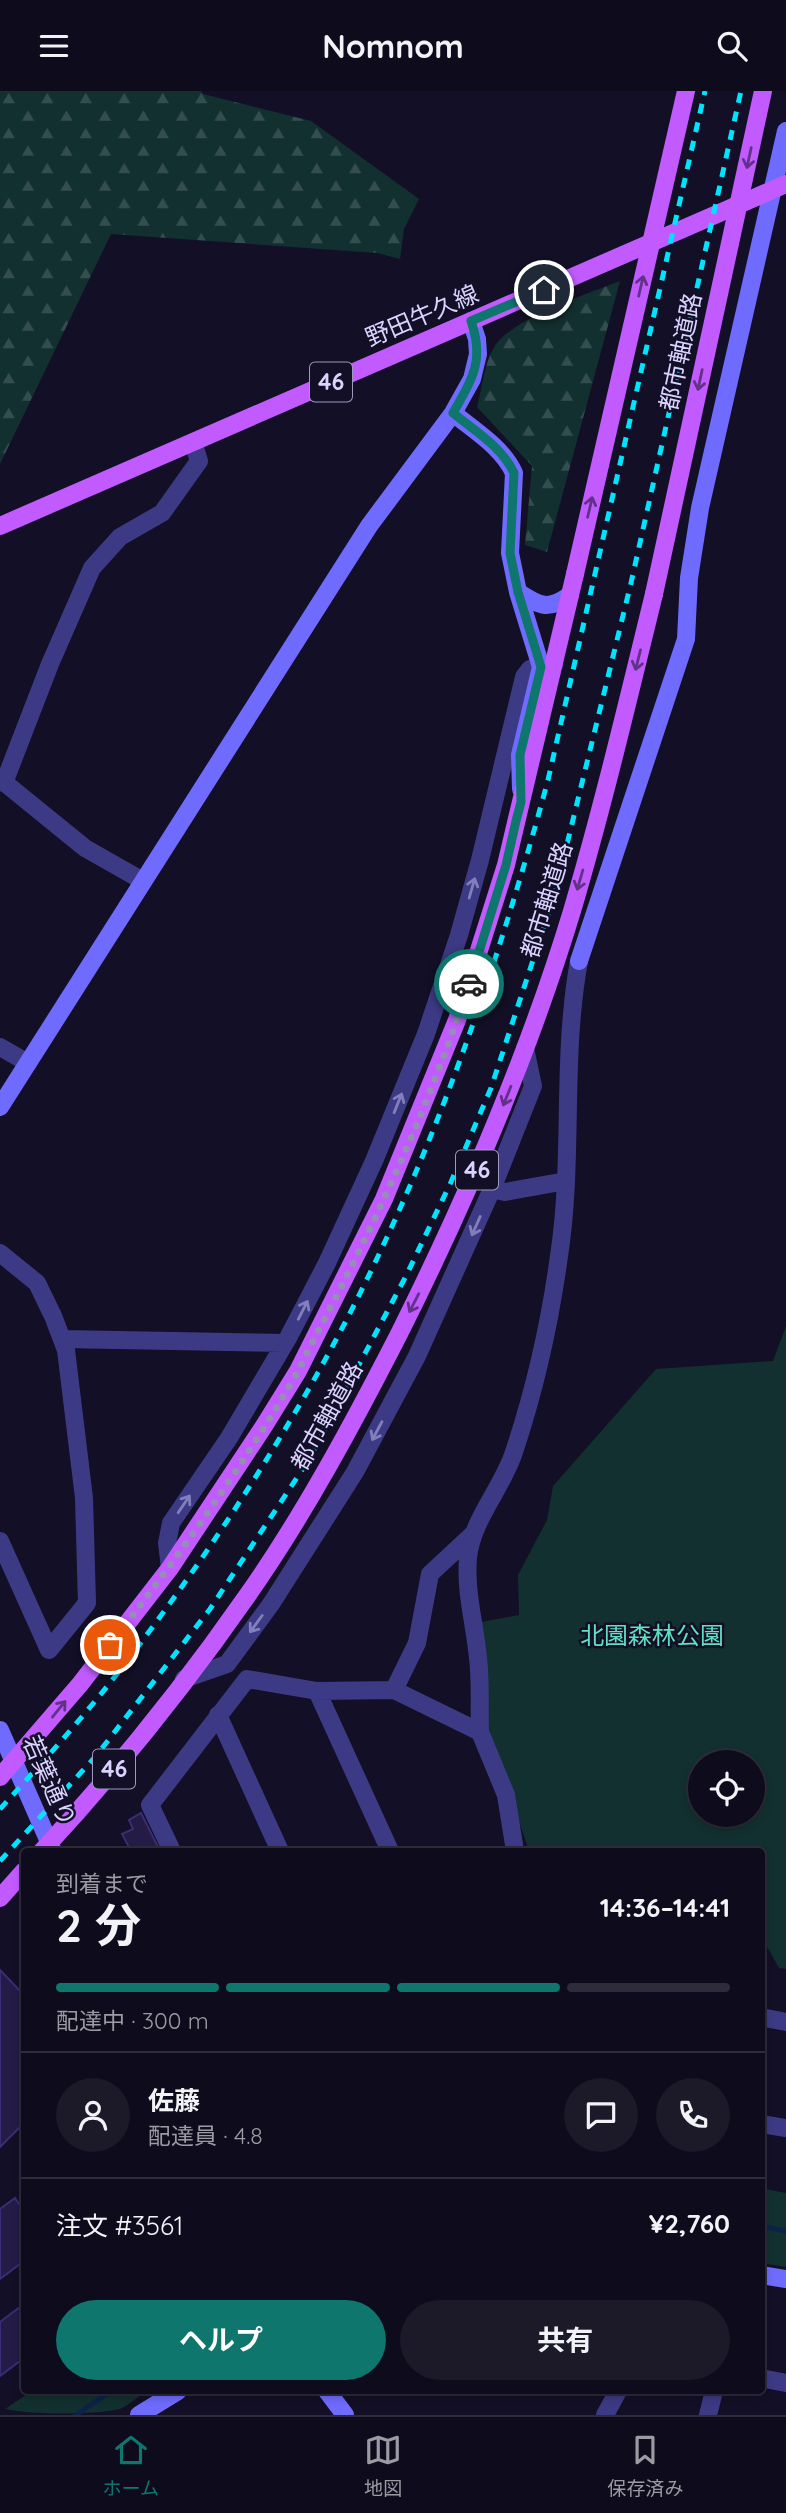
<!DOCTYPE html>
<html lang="ja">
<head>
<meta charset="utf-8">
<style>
	body { margin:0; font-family:Quicksand,"Noto Sans JP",sans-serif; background:#1c1929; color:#f1f3f6; height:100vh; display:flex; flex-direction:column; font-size:26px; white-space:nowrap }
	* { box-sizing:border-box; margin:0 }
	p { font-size:23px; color:#9b9ba3 }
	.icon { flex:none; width:38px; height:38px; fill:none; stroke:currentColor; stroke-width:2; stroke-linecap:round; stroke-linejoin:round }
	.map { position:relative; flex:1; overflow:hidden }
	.panel { position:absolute; left:21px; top:1757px; width:744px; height:546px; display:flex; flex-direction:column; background:#0e0b1c; border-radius:7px; box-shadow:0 4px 10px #0003,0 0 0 2px #2e2b3b }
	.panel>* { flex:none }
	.tools { position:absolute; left:688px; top:1659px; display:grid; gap:14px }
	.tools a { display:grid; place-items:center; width:77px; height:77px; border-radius:50%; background:#0e0b1c; box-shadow:0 4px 10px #0003,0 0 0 2px #2e2b3b; font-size:35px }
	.pin { position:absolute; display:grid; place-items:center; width:60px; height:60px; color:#fff; margin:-30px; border:4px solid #fff; border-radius:50%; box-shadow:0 2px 7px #0007 }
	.courier { position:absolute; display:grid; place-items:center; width:70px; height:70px; margin:-35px; border:5px solid #0f766e; border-radius:50%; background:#fff; color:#222; box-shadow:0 2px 9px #0007 }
	.summary em { font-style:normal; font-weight:700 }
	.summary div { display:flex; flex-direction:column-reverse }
	.summary { display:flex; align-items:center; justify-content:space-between; height:119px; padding:0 35px }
	h1 { font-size:46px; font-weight:700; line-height:52px }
	.bar { display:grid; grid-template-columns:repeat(4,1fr); gap:10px 7px; align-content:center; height:84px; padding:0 35px }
	.bar i { height:9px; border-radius:5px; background:#2e2b3b }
	.bar .on { background:#0f766e }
	.bar p { grid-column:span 4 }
	.line { display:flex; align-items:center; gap:18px; padding:0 35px; border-top:2px solid #2e2b3b }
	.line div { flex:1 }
	.round { display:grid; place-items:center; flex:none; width:74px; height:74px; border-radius:37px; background:#1c1929 }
	.primary-button { display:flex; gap:14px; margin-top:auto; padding:14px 35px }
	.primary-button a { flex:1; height:80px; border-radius:42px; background:#0f766e; color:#fff; font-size:28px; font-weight:700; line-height:80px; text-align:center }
	.primary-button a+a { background:#1c1929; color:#f1f3f6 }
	header { display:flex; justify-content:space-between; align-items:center; height:91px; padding:0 35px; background:#0e0b1c; font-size:32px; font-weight:700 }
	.tab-bar { display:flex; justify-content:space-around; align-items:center; height:98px; border-top:2px solid #2e2b3b; background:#0e0b1c; font-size:19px; color:#9b9ba3 }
	.tab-bar a { display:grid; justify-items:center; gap:4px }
	.tab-bar .on { color:#0f766e }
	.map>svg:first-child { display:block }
</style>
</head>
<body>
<header><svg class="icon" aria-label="menu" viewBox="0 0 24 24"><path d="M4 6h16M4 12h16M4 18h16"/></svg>Nomnom<svg class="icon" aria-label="search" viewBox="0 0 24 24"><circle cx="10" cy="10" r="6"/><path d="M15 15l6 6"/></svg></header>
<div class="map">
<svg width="786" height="2324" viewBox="0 0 786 2324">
	<defs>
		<pattern id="forest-firs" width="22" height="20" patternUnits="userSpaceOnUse" patternTransform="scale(1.75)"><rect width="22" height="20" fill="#12302f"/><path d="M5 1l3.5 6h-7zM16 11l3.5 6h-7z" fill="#344d4e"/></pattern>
	</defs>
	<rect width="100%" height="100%" fill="#130f26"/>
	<!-- forest -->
	<path fill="url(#forest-firs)" d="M0 0H201L203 3 311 30 419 108 404 138 400 168 377 162 111 143 0 373Z
		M620 190 547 461 525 454 532 375 477 316C482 298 484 274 493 258 509 228 588 203 620 190Z"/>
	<!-- park -->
	<path fill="#12302f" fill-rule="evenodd" d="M786 1235V1878L779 1877 761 1845V1760H529L486 1632 481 1531 519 1524 518 1484 547 1429 553 1395 656 1278 773 1270ZM700 1671H752V1724H700Z
		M761 2097 786 2102V2176L761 2172Z
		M32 2300H147C139 2305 129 2314 120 2318 94 2324 32 2324 5 2318Z"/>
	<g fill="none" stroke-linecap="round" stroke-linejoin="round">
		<!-- stream -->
		<path stroke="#0c2248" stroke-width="5" d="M761 2135 786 2140
			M76 2324 111 2300"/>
	</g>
	<!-- building -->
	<path fill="#241b47" stroke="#3b2d73" stroke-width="2" d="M141 1722 160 1760H131L122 1743 133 1738 129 1729Z
		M0 1879 24 1904V2032L0 2056Z
		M15 2107 24 2120V2170L0 2188V2118Z
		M24 2213V2267L0 2285V2231Z"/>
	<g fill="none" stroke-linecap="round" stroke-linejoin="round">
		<!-- street -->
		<path stroke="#3d3a85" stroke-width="18" d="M0 688 85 757 143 790
			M4 692 50 573 92 477 120 446 162 422 199 370 193 351
			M0 956 28 972
			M492 1098 505 1101 566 1090
			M0 1162 37 1192 53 1225 66 1259 84 1407 87 1512 49 1559 0 1450
			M62 1248 285 1252
			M170 1477 167 1452 171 1432 229 1347 288 1247 327 1172 374 1070 426 943 459 844 480 769 524 586 530 578 554 574
			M184 1588 227 1573 271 1513 355 1381 417 1265 492 1098 533 995 525 957
			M394 1599 417 1552 430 1483 473 1443
			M317 1600 390 1760
			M218 1624 280 1760
			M480 1641C479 1616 481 1591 478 1567 475 1534 465 1500 468 1467 472 1428 502 1398 514 1361 535 1298 550 1231 559 1165 574 1068 561 968 579 870
			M172 1760 150 1714 247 1588 317 1600 394 1599 480 1641 506 1704 515 1760
			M761 1926 786 1931
			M761 2033 786 2037
			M761 2287 786 2292
			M605 2324 618 2300
			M708 2324 714 2300"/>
		<!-- secondary -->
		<path stroke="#6f6bff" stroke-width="18" d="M453 322C475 340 502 356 514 382L510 462 518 501 541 576 520 664 521 698
			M518 501C539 515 549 520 570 504
			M579 870 686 548 689 487 700 417 786 40
			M0 1016 369 435 453 322 472 288 478 263 477 248 471 230
			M0 1639 53 1760
			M761 2184 786 2188
			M327 2300 345 2324
			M139 2324 178 2300"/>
		<!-- primary -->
		<path stroke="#c25bff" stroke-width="18" d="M0 435 786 93
			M0 1686 81 1592 170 1477 264 1335 298 1280 384 1108 457 929 506 774 575 483
			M42 1760C116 1680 185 1594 247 1505 304 1424 355 1329 400 1241 468 1105 528 965 572 820 603 715 628 609 654 503
			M0 1807 24 1780"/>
		<!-- rail -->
		<path stroke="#00e5ff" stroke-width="5" stroke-dasharray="10 9" stroke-linecap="butt" d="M0 1718C41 1673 82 1628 120 1579 198 1478 270 1370 331 1258 428 1079 495 885 548 689L705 0
			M0 1770 96 1665 210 1518 308 1370 406 1185 451 1091 491 997 555 802 631 492 741 0"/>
		<!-- primary-bridge -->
		<path stroke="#c25bff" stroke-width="18" d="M575 483 686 0
			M654 503 763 0"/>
	</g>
	<!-- one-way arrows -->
	<defs><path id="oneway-shaft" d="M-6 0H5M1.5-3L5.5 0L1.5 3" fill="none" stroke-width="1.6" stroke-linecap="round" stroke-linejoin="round" transform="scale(1.75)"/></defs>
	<g stroke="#623188">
		<use href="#oneway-shaft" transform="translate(749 67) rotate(102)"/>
		<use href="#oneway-shaft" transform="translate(641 195) rotate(-77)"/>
		<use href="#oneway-shaft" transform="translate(700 289) rotate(102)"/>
		<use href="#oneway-shaft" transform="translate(590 416) rotate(-77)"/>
		<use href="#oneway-shaft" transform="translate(638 569) rotate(104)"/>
		<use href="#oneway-shaft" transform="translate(580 789) rotate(106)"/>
		<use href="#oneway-shaft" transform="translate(507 1005) rotate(112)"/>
		<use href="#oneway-shaft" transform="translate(414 1212) rotate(117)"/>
		<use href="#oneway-shaft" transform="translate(59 1618) rotate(-51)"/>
	</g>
	<g stroke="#837fbc">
		<use href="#oneway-shaft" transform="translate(472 797) rotate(-74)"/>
		<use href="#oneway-shaft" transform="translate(398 1012) rotate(-68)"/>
		<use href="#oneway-shaft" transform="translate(476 1135) rotate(114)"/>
		<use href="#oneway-shaft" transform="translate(303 1219) rotate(-63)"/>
		<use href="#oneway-shaft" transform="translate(377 1340) rotate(118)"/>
		<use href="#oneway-shaft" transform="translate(184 1413) rotate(-56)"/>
		<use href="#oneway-shaft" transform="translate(256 1533) rotate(126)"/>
	</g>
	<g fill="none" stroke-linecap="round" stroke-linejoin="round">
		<!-- done -->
		<path stroke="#948fb3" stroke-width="7" stroke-dasharray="0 12.6" d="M110 1554C177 1467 242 1377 297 1282 307 1263 316 1243 326 1225 382 1118 432 1007 469 893"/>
		<!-- route -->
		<path stroke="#0f766e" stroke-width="9" d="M469 893 506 774 516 730 521 711 520 664 541 576 518 501 510 462 514 382C502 356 475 340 453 322 472 288 485 270 471 230L544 199"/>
	</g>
	<g text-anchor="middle" stroke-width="5" stroke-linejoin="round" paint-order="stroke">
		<!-- shield labels -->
		<g fill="#130f26" stroke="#9e99be" stroke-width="2">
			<rect x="310" y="271.5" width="42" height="39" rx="5"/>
			<rect x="456" y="1059.5" width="42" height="39" rx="5"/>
			<rect x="93" y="1658.5" width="42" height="39" rx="5"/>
		</g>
		<g font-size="23" font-weight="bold" fill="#d9d4ff">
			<text x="331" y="299">46</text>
			<text x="477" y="1087">46</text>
			<text x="114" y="1686">46</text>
		</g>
		<!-- street labels -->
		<g font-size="24" fill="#d9d4ff" stroke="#130f26">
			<text transform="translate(422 225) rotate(-23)" y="8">野田牛久線</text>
			<text transform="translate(681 261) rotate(-78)" y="8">都市軸道路</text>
			<text transform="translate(547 809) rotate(-73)" y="8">都市軸道路</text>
			<text transform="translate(327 1325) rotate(-61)" y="8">都市軸道路</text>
			<text transform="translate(49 1690) rotate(66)" y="8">若葉通り</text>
		</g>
		<!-- park labels -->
		<g font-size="24" fill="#5fe0c0" stroke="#130f26">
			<text x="652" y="1553">北園森林公園</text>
		</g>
	</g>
</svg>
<div class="tools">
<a><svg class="icon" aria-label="locate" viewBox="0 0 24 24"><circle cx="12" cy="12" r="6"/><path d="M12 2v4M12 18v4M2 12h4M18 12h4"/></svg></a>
</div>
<div class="pin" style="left:110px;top:1554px;background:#ea580c"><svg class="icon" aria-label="bag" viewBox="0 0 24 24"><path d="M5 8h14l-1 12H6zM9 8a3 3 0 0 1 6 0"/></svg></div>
<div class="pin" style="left:544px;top:199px;background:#1f2937"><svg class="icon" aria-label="home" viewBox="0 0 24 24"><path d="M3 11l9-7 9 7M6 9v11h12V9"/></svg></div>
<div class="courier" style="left:469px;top:893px"><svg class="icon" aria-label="car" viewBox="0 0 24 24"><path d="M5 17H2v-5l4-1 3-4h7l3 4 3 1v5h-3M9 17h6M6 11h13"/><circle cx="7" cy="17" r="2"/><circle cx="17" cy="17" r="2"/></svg></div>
<section class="panel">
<div class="summary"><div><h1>2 分</h1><p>到着まで</p></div><em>14:36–14:41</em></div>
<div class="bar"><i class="on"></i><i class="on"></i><i class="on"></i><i></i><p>配達中 · 300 m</p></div>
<div class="line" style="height:126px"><a class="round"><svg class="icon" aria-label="person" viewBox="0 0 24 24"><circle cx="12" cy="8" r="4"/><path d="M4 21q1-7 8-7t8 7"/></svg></a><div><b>佐藤</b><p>配達員 · 4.8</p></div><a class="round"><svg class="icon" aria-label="chat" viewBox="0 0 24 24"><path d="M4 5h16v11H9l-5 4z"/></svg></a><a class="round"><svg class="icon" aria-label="phone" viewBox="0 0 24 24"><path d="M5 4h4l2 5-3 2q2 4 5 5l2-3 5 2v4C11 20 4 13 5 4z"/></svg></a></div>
<div class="line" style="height:91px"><div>注文 #3561</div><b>¥2,760</b></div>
<div class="primary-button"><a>ヘルプ</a><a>共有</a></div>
</section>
</div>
<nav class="tab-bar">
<a class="on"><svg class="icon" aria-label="home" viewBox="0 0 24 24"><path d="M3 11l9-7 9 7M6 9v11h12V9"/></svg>ホーム</a>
<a><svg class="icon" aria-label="map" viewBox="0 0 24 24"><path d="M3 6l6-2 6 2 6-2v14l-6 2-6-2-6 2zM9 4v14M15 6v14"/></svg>地図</a>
<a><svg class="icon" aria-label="saved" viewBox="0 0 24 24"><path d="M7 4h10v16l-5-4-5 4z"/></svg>保存済み</a>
</nav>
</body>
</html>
